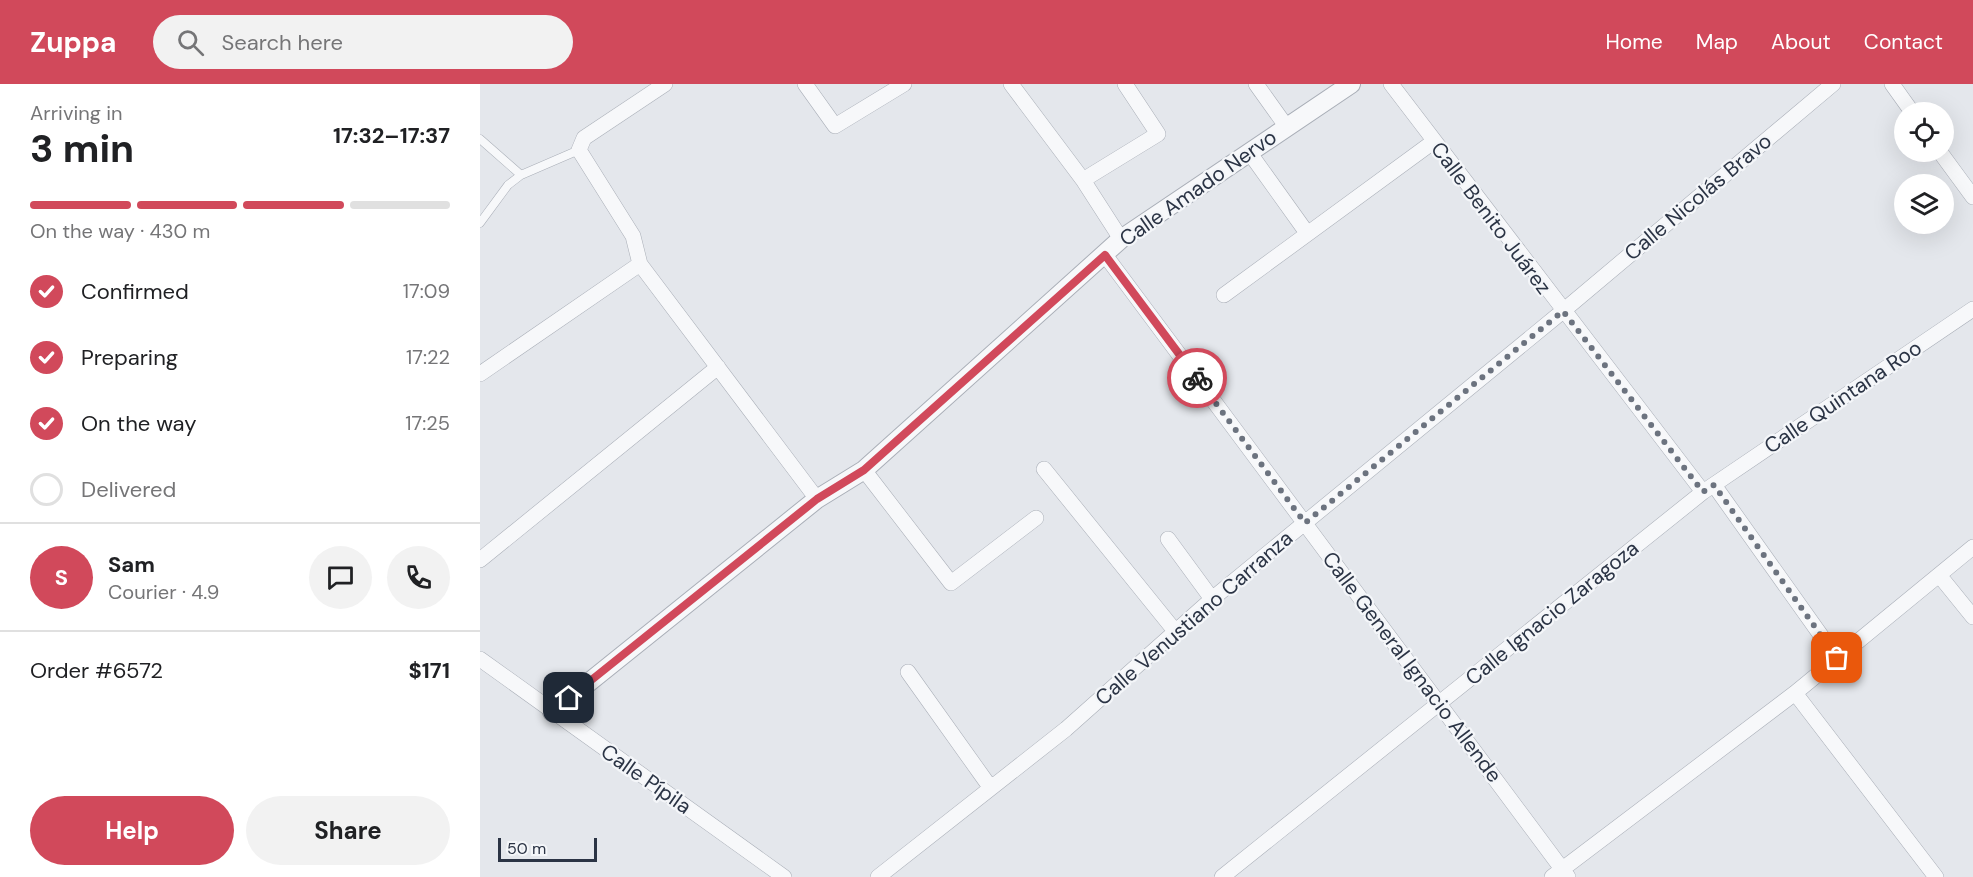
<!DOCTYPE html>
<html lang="en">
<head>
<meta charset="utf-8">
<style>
	body { margin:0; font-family:"DM Sans",sans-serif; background:#f2f2f2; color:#202124; height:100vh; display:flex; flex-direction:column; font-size:22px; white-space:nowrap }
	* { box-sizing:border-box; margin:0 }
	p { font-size:20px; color:#757577 }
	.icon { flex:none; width:33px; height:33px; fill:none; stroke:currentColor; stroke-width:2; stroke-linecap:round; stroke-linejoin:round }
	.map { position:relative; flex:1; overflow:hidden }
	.drawer { display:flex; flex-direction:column; background:#fff; width:480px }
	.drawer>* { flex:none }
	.tools { position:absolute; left:1414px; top:18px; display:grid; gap:12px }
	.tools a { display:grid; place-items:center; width:60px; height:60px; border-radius:50%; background:#fff; box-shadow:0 6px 24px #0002; font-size:30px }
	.scale { position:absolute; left:18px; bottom:15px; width:99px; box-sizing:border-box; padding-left:6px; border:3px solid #2b3445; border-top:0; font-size:16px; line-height:21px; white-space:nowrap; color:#2b3445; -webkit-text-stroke:4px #f4f6f9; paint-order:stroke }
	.pin { position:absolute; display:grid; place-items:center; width:51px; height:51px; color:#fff; margin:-26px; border-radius:12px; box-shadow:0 3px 9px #0006 }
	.courier { position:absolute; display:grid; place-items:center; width:60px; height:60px; margin:-30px; border:4px solid #d1495b; border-radius:50%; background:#fff; color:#222; box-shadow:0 2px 8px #0007 }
	.summary em { font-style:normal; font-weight:700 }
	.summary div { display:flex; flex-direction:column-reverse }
	.summary { display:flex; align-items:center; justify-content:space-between; height:102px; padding:0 30px }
	h1 { font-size:39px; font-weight:700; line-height:45px }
	.bar { display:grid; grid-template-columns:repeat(4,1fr); gap:9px 6px; align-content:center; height:72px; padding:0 30px }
	.bar i { height:8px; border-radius:4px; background:#e0e0e0 }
	.bar .on { background:#d1495b }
	.bar p { grid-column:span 4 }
	.line { display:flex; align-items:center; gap:15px; padding:0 30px; border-top:2px solid #e0e0e0 }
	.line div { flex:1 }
	.round { display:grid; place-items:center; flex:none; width:63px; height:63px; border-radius:32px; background:#f2f2f2 }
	ol { padding:0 30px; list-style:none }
	li { display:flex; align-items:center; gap:18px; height:66px }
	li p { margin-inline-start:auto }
	li .icon { padding:6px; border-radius:50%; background:#d1495b; color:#fff; stroke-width:4 }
	li:last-child { color:#757577 }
	li i { width:33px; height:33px; border:3px solid #e0e0e0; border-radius:50% }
	.cta { display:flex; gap:12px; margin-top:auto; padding:12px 30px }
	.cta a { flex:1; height:69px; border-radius:36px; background:#d1495b; color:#fff; font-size:24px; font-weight:700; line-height:69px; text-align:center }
	.cta a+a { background:#f2f2f2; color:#202124 }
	header { display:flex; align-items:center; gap:36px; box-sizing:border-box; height:84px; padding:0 30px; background:#d1495b; color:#fff }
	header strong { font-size:28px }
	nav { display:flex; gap:33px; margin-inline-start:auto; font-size:21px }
	.search { width:420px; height:54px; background:#f2f2f2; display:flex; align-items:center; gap:15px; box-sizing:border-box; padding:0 21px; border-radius:33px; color:#757577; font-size:22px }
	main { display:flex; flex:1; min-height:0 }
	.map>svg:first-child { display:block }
</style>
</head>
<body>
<header>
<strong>Zuppa</strong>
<div class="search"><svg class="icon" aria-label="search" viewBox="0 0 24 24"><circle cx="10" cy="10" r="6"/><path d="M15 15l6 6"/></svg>Search here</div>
<nav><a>Home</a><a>Map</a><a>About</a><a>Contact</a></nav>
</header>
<main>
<section class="drawer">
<div class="summary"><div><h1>3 min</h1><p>Arriving in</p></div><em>17:32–17:37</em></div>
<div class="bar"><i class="on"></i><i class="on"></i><i class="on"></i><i></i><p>On the way · 430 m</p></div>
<ol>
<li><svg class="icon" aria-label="check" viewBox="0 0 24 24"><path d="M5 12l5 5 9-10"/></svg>Confirmed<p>17:09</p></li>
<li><svg class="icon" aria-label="check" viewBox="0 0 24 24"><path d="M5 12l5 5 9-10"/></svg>Preparing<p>17:22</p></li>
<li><svg class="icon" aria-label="check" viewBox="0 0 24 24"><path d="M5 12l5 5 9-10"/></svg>On the way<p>17:25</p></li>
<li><i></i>Delivered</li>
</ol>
<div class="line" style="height:108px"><b class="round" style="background:#d1495b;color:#fff">S</b><div><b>Sam</b><p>Courier · 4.9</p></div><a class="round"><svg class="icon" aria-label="chat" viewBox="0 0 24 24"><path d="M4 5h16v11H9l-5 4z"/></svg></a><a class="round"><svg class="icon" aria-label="phone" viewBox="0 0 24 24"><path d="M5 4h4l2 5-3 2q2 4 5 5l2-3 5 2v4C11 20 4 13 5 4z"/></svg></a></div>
<div class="line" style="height:78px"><div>Order #6572</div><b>$171</b></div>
<div class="cta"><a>Help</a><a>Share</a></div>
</section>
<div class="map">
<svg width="1493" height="793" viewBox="0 0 1493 793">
	<rect width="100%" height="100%" fill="#e4e7ec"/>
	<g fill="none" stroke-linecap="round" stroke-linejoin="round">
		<!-- service casing -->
		<g stroke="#a9aeb7" stroke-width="9">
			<path id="service" d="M0 55 41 91
				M0 139 28 101 41 91 99 66"/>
		</g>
		<!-- minor casing -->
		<g stroke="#a9aeb7" stroke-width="16">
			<path id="minor" d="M185 0 104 54 99 66 153 152 160 180 337 415
				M325 0 355 42 424 0
				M531 0 603 96 641 155
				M776 0 806 42
				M911 0 1223 408
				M1412 0 1432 28
				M769 68 827 149
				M1460 68 1493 113
				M603 96 678 50 645 0
				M625 171 1088 793
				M744 211 953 58
				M0 290 160 180
				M564 385 695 547
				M384 386 471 499 556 434
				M1234 401 1357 574
				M688 455 732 515
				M0 476 238 283
				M1459 491 1493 533
				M0 575 304 793
				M428 588 510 703
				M1315 609 1456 793
				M398 793 586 645 732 515 1083 227 1353 0
				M742 793 1223 408 1493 225
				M1072 793 1315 609 1493 463"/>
		</g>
		<!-- tertiary casing -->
		<g stroke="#a9aeb7" stroke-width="20">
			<path id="tertiary" d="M72 628 337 415 384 386 641 155 871 0"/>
		</g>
		<!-- service -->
		<use href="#service" stroke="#f7f8fa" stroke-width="8"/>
		<!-- minor -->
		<use href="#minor" stroke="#f7f8fa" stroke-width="15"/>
		<!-- tertiary -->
		<use href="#tertiary" stroke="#f7f8fa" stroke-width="18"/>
	</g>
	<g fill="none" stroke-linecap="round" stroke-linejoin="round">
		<!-- done -->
		<path stroke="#6c737f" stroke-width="6" stroke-dasharray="0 10.8" d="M717 294 825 439 1083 227 1223 408 1234 401 1357 574"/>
		<!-- route -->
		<path stroke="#d1495b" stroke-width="8" d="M89 614 337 415 384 386 625 171 717 294"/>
	</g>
	<g text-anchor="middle" stroke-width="4.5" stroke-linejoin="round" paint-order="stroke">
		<!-- street labels -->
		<g font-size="21" fill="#2b3445" stroke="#f4f6f9">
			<text transform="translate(718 104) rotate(-35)" y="7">Calle Amado Nervo</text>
			<text transform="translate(1218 113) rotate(-40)" y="7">Calle Nicolás Bravo</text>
			<text transform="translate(1011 134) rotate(53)" y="7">Calle Benito Juárez</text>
			<text transform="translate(1363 313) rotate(-34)" y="7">Calle Quintana Roo</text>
			<text transform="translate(1072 529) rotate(-39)" y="7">Calle Ignacio Zaragoza</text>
			<text transform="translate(714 534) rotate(-41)" y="7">Calle Venustiano Carranza</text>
			<text transform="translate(932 583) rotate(53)" y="7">Calle General Ignacio Allende</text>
			<text transform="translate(166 695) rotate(35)" y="7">Calle Pípila</text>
		</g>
	</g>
</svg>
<div class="tools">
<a><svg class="icon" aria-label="locate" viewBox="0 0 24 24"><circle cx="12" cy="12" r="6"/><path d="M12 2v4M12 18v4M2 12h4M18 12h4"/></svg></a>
<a><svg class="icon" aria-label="layers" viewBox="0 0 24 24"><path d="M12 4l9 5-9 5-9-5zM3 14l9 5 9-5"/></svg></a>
</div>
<div class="scale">50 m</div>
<div class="pin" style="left:1357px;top:574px;background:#ea580c"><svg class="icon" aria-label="bag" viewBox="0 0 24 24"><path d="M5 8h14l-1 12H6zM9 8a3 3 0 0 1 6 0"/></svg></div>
<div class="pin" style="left:89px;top:614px;background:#1f2937"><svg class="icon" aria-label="home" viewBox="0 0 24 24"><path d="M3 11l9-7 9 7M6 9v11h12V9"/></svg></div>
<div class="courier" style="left:717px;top:294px"><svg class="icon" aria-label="bike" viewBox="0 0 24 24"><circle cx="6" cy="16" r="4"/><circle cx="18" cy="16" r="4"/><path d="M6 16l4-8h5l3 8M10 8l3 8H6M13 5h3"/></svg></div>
</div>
</main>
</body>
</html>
